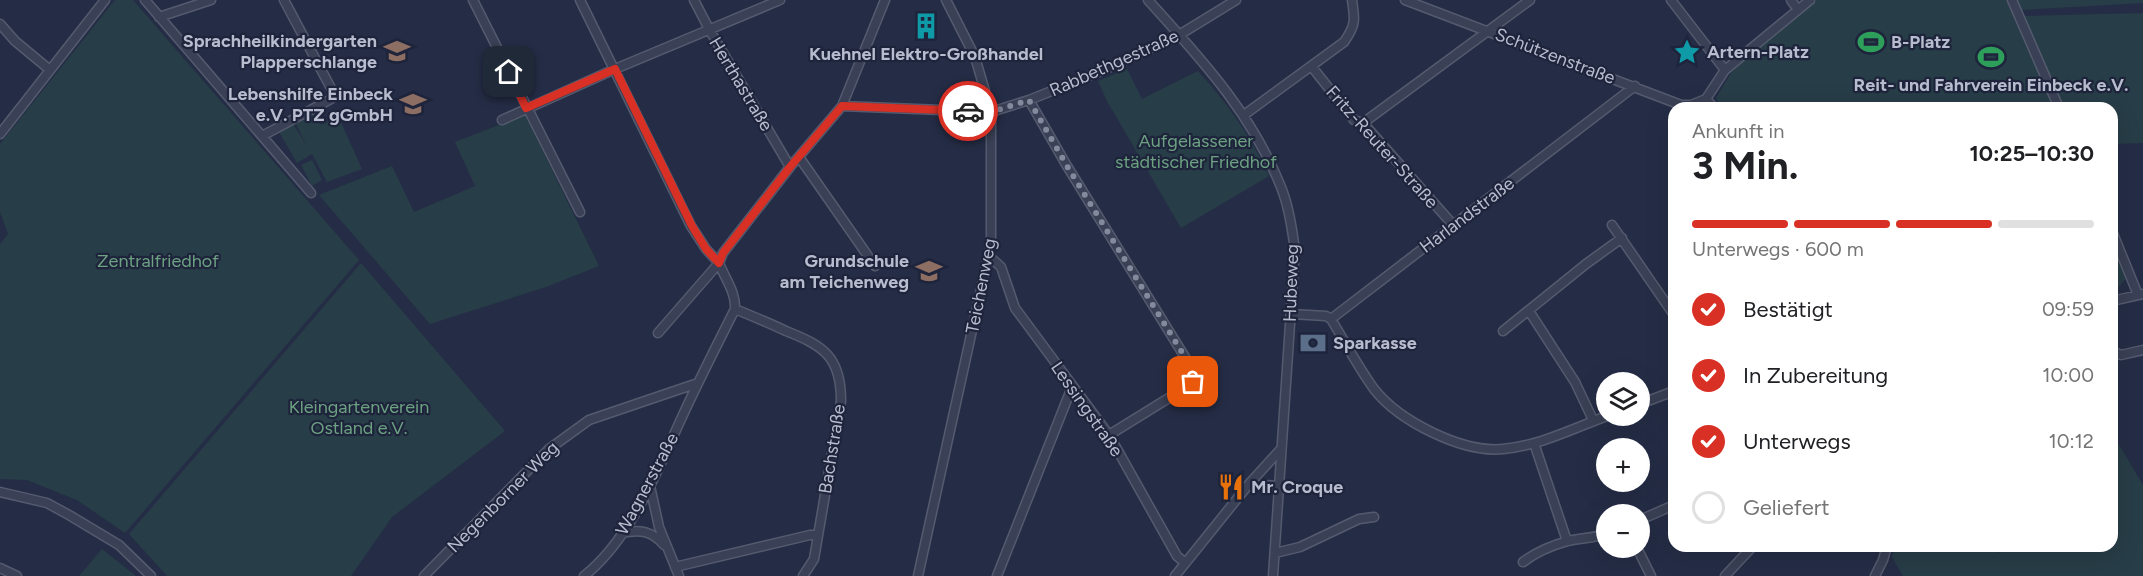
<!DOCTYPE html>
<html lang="de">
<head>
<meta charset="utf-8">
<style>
	body { margin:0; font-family:Figtree,sans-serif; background:#f2f2f2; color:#202124; height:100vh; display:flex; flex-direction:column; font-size:22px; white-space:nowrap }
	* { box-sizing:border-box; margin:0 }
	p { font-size:20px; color:#757577 }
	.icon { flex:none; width:33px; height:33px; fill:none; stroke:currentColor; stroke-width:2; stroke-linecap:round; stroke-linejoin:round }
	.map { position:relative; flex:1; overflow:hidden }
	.drawer { position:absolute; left:1668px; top:102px; width:450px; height:450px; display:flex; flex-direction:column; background:#fff; border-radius:18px; box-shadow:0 6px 24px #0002 }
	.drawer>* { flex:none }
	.buttons { position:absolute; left:1596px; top:372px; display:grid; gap:12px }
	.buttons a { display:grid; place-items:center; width:54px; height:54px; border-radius:50%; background:#fff; box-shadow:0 6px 24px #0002; font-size:30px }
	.pin { position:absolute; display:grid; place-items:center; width:51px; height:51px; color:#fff; margin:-26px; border-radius:12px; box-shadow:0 3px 9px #0006 }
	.courier { position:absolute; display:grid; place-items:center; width:60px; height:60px; margin:-30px; border:4px solid #d93025; border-radius:50%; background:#fff; color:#222; box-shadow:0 2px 8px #0007 }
	.head em { font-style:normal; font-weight:700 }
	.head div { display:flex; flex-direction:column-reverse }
	.head { display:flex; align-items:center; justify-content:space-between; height:102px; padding:0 24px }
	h1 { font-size:39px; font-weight:700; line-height:45px }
	.bar { display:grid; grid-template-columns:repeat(4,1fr); gap:9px 6px; align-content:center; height:72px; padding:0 24px }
	.bar i { height:8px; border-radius:4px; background:#e0e0e0 }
	.bar .on { background:#d93025 }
	.bar p { grid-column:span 4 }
	ol { padding:0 24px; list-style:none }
	li { display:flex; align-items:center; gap:18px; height:66px }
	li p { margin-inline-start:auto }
	li .icon { padding:6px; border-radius:50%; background:#d93025; color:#fff; stroke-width:4 }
	li:last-child { color:#757577 }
	li i { width:33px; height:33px; border:3px solid #e0e0e0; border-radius:50% }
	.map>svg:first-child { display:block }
</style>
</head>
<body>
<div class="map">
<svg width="2143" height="576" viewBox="0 0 2143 576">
	<rect width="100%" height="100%" fill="#252d46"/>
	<!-- green -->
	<path fill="#273d47" d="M115 0H133L359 260 125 533 77 500 27 480 0 479V244L8 234 0 212V144Z
		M1817 0H2006L2054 108H1722L1716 98 1734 68Z
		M2016 0H2143V3L2020 10Z
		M2143 13V143L2112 144V108H2064L2024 16Z
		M1127 69 1142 99 1198 71C1227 103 1251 136 1269 176L1181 228 1107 101 1098 81Z
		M315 113 321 125 338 116 362 169 327 182 312 154 297 163 279 132 293 124 306 144 296 124Z
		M525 115 599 266 546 287 430 324 319 195 392 166 414 212 475 186 455 142Z
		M312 160 322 180 312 186 301 165Z
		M2112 240 2128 276 2112 295Z
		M361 263 505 431 392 517 351 576H167L129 534Z
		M2112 433 2143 485V576H1903L1892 557 1895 546H1995L1999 553 2010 546H2112Z
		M102 549 136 576H79Z"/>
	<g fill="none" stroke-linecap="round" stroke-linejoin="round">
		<!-- minor casing -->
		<g stroke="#555b6f" stroke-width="11">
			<path id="minor" d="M145 0 311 193
				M473 0 580 212
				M580 0 691 226 706 249 719 263 658 333
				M694 0 709 29 790 167
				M1148 0C1201 59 1251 112 1281 187 1289 207 1292 229 1295 250L1273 576
				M1405 0 1681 105H1691L1706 99 1725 70 1810 0
				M1671 0 1725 70
				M1791 0 1798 10
				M2012 0 2059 108
				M159 17 211 0
				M0 24 15 41 50 70
				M1312 67 1354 120 1363 123 1454 226
				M1706 99 1714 108
				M1029 100 1067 166 1196 375 1193 383 1109 435
				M842 106 991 112 1029 100 1104 70 1179 35 1236 0
				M1244 115 1344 42C1356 25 1355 20 1352 0
				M502 120 615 69 780 0
				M1363 123 1530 0
				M0 134 105 0
				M262 136 331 99 333 92 284 0
				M799 157 875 266
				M1612 225 1674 315
				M2112 231 2138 295
				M990 257 1001 267 1015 308 1109 435 1177 556 1185 563
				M2112 301 2143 294
				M735 309C752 316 769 323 786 331 824 346 841 357 841 401L814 559 803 576
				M1529 311 1575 382 1593 420
				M1291 314 1326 316 1331 319
				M1331 319 1635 86
				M1331 319C1345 342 1358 367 1374 389 1399 421 1462 453 1503 449 1539 446 1574 428 1607 416
				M1503 331 1586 264 1622 238
				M2112 351 2121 355 2143 350
				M1640 404 1674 391
				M1534 443 1567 541
				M1249 484 1278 486
				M650 486 659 527 679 576
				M0 492 47 503 69 515 119 545 151 576
				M1640 520 1674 505
				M622 533C640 529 652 531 664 545
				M1637 548 1651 576
				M1275 553 1300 547 1359 519 1374 517
				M1523 562C1535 553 1553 545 1568 541 1581 538 1594 538 1606 534
				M675 567 810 535H817
				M0 568 17 576
				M424 576 549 449 589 420 698 383
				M584 576C631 539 658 469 682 417 699 380 717 345 735 309 736 292 725 279 719 263L723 253 790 167 842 106 885 0
				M918 576 991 244V112L975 57 946 0
				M997 576 1072 387
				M1175 576 1249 484 1280 450
				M1725 576 1753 546
				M1875 576 1883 560 1887 546"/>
		</g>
		<!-- minor -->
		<use href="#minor" stroke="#3a4055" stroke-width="8"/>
	</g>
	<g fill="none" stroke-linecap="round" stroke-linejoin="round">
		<!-- done -->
		<path stroke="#848a9e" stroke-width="6" stroke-dasharray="0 10.8" d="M968 111 991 112 1029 100 1067 166 1196 375 1193 382"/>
		<!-- route -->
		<path stroke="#d93025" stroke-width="8" d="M509 72 526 108 615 69 692 226 706 249 719 263 723 253 790 167 842 106 968 111"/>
	</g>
	<!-- icons -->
	<defs>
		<g id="building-bare" transform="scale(2.07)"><path d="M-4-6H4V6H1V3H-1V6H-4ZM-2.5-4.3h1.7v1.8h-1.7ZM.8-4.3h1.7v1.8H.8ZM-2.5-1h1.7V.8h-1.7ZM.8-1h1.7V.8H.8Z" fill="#0f9aa8" stroke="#1e243b" stroke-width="2.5" paint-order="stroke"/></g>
		<g id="stadium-bare" transform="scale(2.07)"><path d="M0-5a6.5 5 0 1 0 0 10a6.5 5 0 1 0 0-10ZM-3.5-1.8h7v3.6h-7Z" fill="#2e9e5b" stroke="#1e243b" stroke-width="2.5" paint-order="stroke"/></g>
		<g id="school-bare" transform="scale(2.07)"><path d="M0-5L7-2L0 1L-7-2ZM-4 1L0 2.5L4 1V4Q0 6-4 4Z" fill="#8d6e63" stroke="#1e243b" stroke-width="2.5" paint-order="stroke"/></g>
		<g id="sight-bare" transform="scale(2.07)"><path d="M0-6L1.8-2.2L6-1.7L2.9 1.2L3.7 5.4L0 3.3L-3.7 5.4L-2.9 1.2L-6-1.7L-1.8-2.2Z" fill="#0f9aa8" stroke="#1e243b" stroke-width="2.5" paint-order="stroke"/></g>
		<g id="bank-bare" transform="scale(2.07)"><path d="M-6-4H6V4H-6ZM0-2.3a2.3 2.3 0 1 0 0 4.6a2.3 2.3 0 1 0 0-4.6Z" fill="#5c6f8a" stroke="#1e243b" stroke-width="2.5" paint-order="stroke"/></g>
		<g id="restaurant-bare" transform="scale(2.07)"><path d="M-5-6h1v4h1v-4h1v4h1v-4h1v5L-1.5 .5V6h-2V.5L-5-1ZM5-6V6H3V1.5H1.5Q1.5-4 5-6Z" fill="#e8710a" stroke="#1e243b" stroke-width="2.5" paint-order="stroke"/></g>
	</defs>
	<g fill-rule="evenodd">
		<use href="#building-bare" x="926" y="26"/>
		<use href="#stadium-bare" x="1871" y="42"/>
		<use href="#school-bare" x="397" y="51"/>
		<use href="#sight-bare" x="1687" y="52"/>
		<use href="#stadium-bare" x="1991" y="57"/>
		<use href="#school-bare" x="413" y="104"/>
		<use href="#school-bare" x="929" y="271"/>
		<use href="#bank-bare" x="1313" y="343"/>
		<use href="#restaurant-bare" x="1231" y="487"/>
	</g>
	<g text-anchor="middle" stroke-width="4.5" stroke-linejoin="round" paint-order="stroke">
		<!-- poi labels -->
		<g font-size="18" font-weight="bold" fill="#b7bcce" stroke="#1e243b" text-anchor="start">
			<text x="377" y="47" text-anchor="end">Sprachheilkindergarten<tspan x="377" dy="21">Plapperschlange</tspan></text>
			<text x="1891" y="48">B-Platz</text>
			<text x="1707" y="58">Artern-Platz</text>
			<text x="926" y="60" text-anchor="middle">Kuehnel Elektro-Großhandel</text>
			<text x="1991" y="91" text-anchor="middle">Reit- und Fahrverein Einbeck e.V.</text>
			<text x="393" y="100" text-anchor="end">Lebenshilfe Einbeck<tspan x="393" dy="21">e.V. PTZ gGmbH</tspan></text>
			<text x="909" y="267" text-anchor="end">Grundschule<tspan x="909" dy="21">am Teichenweg</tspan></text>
			<text x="1333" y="349">Sparkasse</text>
			<text x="1251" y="493">Mr. Croque</text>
		</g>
		<!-- street labels -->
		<g font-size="18" fill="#b7bcce" stroke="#1e243b">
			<text transform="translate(1555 56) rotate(21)" y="6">Schützenstraße</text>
			<text transform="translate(1114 63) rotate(-24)" y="6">Rabbethgestraße</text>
			<text transform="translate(741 84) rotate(59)" y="6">Herthastraße</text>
			<text transform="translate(1382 147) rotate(48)" y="6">Fritz-Reuter-Straße</text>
			<text transform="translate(1467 215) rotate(-37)" y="6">Harlandstraße</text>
			<text transform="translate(1291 283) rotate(-88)" y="6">Hubeweg</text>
			<text transform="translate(981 286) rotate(-79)" y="6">Teichenweg</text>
			<text transform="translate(1087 409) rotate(55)" y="6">Lessingstraße</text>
			<text transform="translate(832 449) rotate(-81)" y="6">Bachstraße</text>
			<text transform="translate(647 484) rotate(-62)" y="6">Wagnerstraße</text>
			<text transform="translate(503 497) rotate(-45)" y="6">Negenborner Weg</text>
		</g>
		<!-- park labels -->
		<g font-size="18" fill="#6ca182" stroke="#1e243b">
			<text x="1196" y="147">Aufgelassener<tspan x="1196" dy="21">städtischer Friedhof</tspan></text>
			<text x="158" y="267">Zentralfriedhof</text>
			<text x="359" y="413">Kleingartenverein<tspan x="359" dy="21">Ostland e.V.</tspan></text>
		</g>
	</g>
</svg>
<div class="buttons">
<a><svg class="icon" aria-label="layers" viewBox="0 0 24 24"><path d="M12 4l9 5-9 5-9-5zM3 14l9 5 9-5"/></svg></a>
<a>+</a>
<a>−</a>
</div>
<div class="pin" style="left:1193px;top:382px;background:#ea580c"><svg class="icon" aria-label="bag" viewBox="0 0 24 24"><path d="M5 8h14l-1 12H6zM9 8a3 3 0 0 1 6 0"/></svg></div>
<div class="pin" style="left:509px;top:72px;background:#1f2937"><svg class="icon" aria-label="home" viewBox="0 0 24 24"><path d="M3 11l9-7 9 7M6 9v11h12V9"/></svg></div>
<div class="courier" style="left:968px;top:111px"><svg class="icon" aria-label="car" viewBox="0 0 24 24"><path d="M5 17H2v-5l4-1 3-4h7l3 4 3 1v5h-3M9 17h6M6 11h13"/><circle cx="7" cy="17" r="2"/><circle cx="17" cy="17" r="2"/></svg></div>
<section class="drawer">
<div class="head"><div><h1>3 Min.</h1><p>Ankunft in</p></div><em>10:25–10:30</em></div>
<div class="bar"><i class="on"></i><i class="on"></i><i class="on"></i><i></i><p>Unterwegs · 600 m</p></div>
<ol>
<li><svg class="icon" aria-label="check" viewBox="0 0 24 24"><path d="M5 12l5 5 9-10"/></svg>Bestätigt<p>09:59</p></li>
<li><svg class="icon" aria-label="check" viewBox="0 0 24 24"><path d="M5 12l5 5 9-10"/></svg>In Zubereitung<p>10:00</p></li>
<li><svg class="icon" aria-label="check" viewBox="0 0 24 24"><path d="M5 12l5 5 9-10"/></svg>Unterwegs<p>10:12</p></li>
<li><i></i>Geliefert</li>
</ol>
</section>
</div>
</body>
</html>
